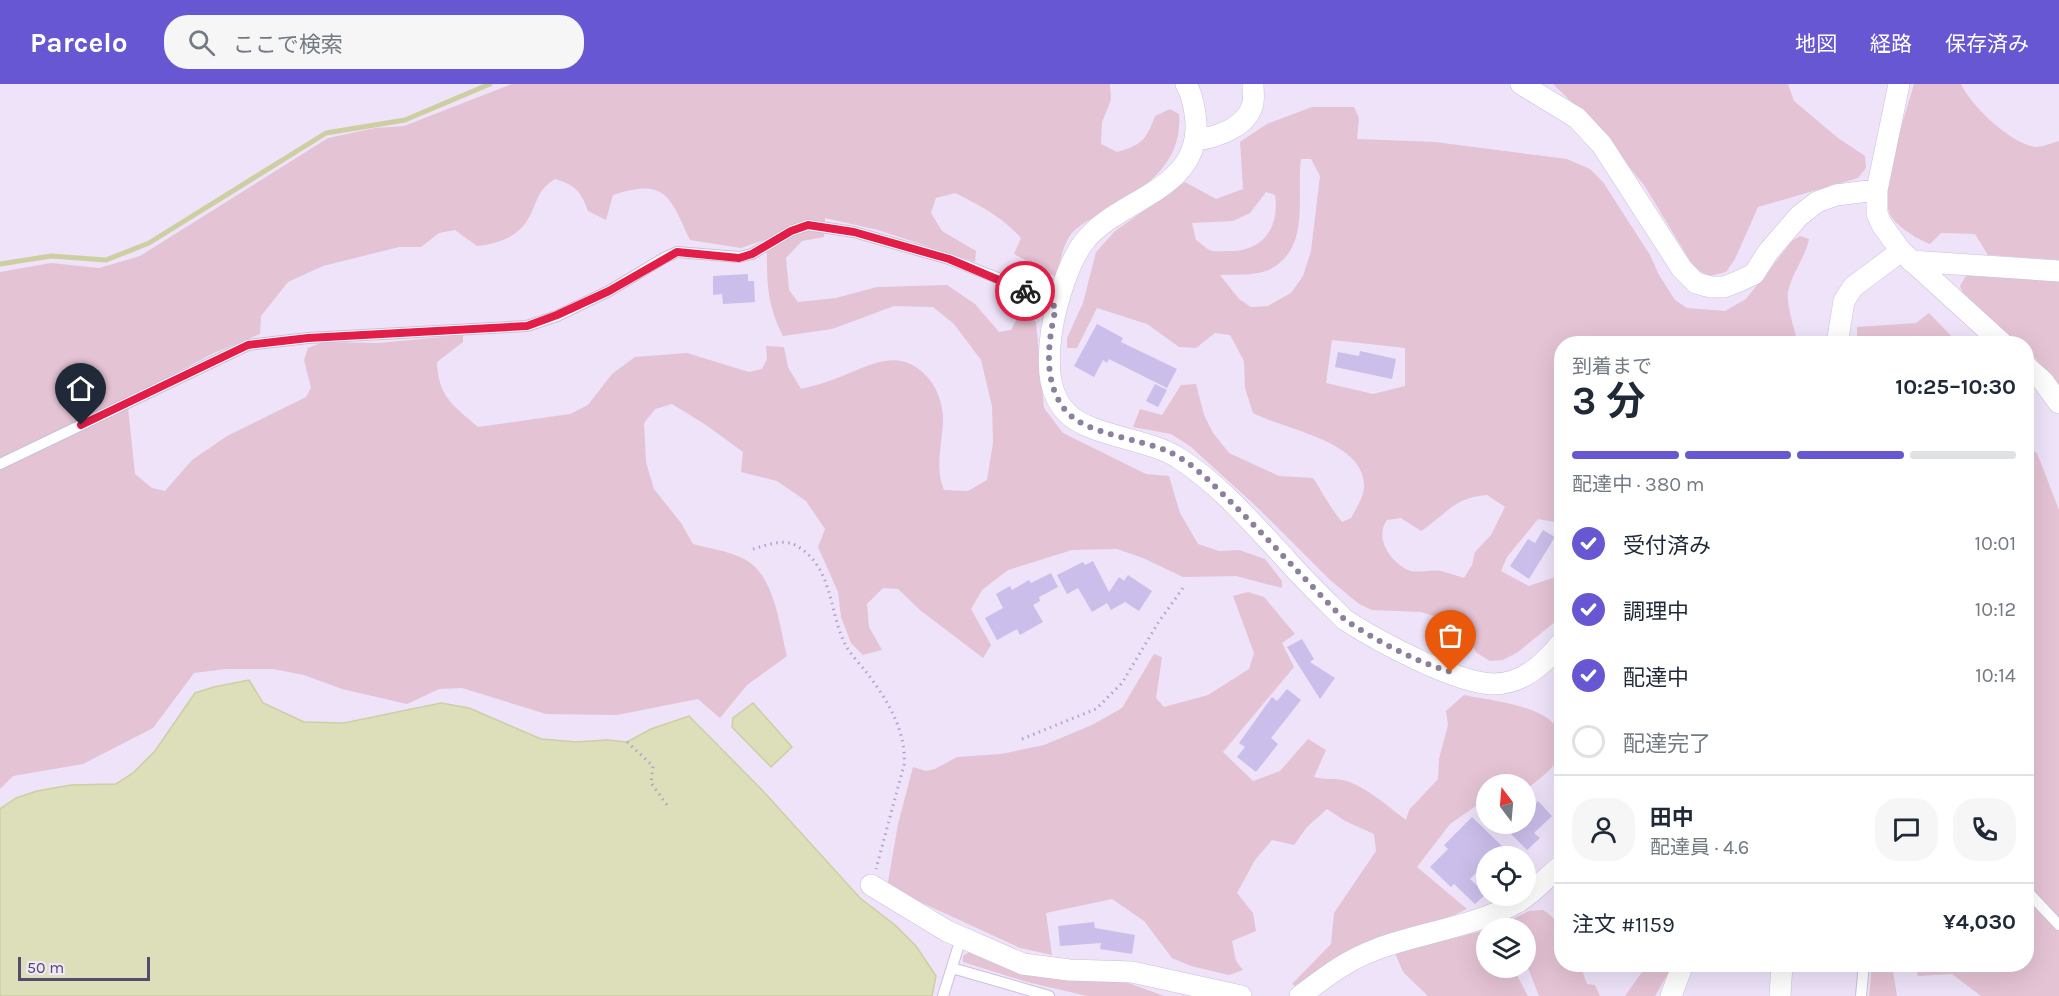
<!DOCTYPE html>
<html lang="ja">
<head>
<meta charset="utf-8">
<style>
	body { margin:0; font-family:Karla,"Noto Sans JP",sans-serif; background:#f6f6f7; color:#1f2937; height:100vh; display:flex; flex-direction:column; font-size:22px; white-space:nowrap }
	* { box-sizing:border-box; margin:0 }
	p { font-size:20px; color:#747a83 }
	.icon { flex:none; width:33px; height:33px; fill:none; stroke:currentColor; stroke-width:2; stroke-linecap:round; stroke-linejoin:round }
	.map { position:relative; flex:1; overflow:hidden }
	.drawer { position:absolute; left:1554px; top:252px; width:480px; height:636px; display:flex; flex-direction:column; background:#fff; border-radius:24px; box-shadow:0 6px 24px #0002 }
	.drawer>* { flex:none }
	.needle { width:39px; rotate:344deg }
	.fabs { position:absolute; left:1476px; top:690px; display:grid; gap:12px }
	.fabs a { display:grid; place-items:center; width:60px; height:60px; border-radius:50%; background:#fff; box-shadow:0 6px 24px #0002; font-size:30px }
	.scale { position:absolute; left:18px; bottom:15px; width:132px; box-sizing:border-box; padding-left:6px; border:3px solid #554c6d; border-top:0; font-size:16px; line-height:21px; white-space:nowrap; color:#554c6d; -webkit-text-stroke:4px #f2e8fc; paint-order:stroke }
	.pin { position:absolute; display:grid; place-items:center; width:51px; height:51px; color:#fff; margin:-62px -26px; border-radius:50% 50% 50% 0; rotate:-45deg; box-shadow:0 0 6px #0007 }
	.pin .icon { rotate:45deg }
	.courier { position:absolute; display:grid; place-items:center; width:60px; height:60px; margin:-30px; border:4px solid #e11d48; border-radius:50%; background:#fff; color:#222; box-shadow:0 2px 8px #0007 }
	.headline em { font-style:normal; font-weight:700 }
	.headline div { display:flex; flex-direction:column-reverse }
	.headline { display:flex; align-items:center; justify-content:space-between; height:102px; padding:0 18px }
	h1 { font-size:39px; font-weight:700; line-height:45px }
	.bar { display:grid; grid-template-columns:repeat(4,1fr); gap:9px 6px; align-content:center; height:72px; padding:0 18px }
	.bar i { height:8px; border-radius:4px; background:#e0e1e3 }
	.bar .on { background:#6757d3 }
	.bar p { grid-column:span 4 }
	.line { display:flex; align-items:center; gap:15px; padding:0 18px; border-top:2px solid #e0e1e3 }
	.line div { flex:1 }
	.round { display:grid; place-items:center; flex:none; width:63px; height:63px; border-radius:24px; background:#f6f6f7 }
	ol { padding:0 18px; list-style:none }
	li { display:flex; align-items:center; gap:18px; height:66px }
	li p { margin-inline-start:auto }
	li .icon { padding:6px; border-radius:50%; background:#6757d3; color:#fff; stroke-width:4 }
	li:last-child { color:#747a83 }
	li i { width:33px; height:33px; border:3px solid #e0e1e3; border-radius:50% }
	header { display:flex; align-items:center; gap:36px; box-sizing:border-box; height:84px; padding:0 30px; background:#6757d3; color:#fff }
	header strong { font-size:28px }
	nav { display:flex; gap:33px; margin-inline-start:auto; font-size:21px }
	.search { width:420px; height:54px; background:#f6f6f7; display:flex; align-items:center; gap:15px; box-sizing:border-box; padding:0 21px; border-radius:24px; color:#747a83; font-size:22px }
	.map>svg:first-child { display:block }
</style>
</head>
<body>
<header>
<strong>Parcelo</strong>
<div class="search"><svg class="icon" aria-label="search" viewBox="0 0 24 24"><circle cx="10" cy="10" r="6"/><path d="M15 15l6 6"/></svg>ここで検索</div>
<nav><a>地図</a><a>経路</a><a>保存済み</a></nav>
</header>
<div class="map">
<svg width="2059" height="912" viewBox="0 0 2059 912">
	<rect width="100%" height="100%" fill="#eee3f9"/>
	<!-- green -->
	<path fill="#e4c3d4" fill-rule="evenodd" d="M512 0H1110L1111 16 1102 38 1101 60 1117 68C1141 61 1146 57 1155 32L1170 25 1179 30C1183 84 1139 107 1098 131 1089 136 1074 144 1069 153 1062 164 1060 180 1056 193L1014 170 1021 154C1002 133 980 121 955 109L936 114 931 129 942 147 976 167 975 178 878 146 825 134 824 153 802 157 786 174 789 206 798 218 836 214 877 203 947 201 975 220 999 248 1011 246 1020 229 1027 231 1036 238 1044 324 1063 349 1146 390 1169 392 1180 429 1198 460 1219 467 1239 466 1265 475 1282 497V504L1236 492 1183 493 1143 474 1117 465 1072 466 1008 486 982 506 971 525 991 561 983 574 920 526 898 505 883 504 867 520 869 543 882 566 863 571 851 559 841 533 838 508 818 463 825 445 806 417 777 397 741 388 743 368 706 341 672 320 655 325 644 339 646 378 654 405 681 439 693 460C708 464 728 467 742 474 775 489 779 541 787 572L747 601 720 634 698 615 617 631 546 630 462 604 439 605 407 620 342 605 304 591 273 585H226L194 589 153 644 83 680 13 692 0 705V188L51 179 99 184 140 172 328 54 375 44 404 42ZM555 95C575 101 581 107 588 127L606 136 613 111C666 93 670 113 690 156L741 164 767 155C767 192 765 217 783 252L832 245 894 222 933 223 954 240 981 276 992 322 993 359 987 396 968 407 944 406C934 383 943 358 943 333 942 319 938 306 929 295 899 259 867 284 832 296 822 300 811 302 801 305L788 283 784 263 766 262 767 275 762 285 749 288 687 269 635 273 612 290 588 321 570 330 478 343C454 322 438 313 437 278L463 258V251L379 259 323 258 308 264 304 276 311 304 306 313 227 352 192 376 165 407 152 404 135 390 127 314 214 269 260 250 261 232 288 198 323 182 399 163H421L439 149 455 146 477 162C503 159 523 151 533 125 540 109 540 105 555 95Z
		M1553 0H1788L1794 17 1838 54 1865 72 1866 84 1858 94 1758 123 1735 175 1726 188 1710 192 1695 185 1644 101 1591 37Z
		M1914 0H1961C1970 21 2012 61 2036 63 2042 63 2052 59 2059 57V176L1988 171 1975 150 1941 149 1930 160C1919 156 1895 142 1890 130 1878 108 1907 26 1914 0Z
		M1312 23H1354L1359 34 1357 55 1435 58 1567 75 1590 85 1603 98 1650 171 1659 191 1675 216 1687 224 1725 227 1746 215 1792 157 1800 152 1809 155C1805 174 1792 189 1788 208 1786 220 1795 247 1798 259L1562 260 1561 433 1559 439 1538 435 1507 473 1501 487 1529 502 1561 491V533L1518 568 1503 576 1490 577 1477 569 1456 539 1421 528 1372 526 1359 520 1329 495 1258 424 1190 362 1171 350 1133 343 1140 325 1162 331 1181 301 1196 300 1204 331 1213 349 1229 369 1279 392 1313 394C1323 409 1330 424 1342 438L1351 434C1356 425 1363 414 1364 404 1367 357 1285 346 1253 329L1245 304 1244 277 1230 251 1215 249 1196 264 1179 263 1147 240 1097 224 1077 264H1067V254L1083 219 1096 168 1115 147 1185 98 1216 115 1243 105 1240 58 1267 40ZM1301 75H1311L1320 92 1311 167 1303 192 1291 209 1268 222 1251 223 1239 215 1220 191C1234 190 1251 192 1266 187 1312 168 1296 113 1301 75ZM1266 108 1275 111C1280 142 1264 167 1230 167 1225 167 1217 168 1212 167 1206 165 1201 159 1196 156L1192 139 1233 137 1250 129ZM1332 256 1405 264V302L1373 310 1326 299ZM1487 411 1505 423 1491 451 1475 468 1472 481 1464 494C1457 492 1449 489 1441 487 1431 485 1417 490 1408 486 1390 477 1374 454 1387 436L1401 434 1421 447C1447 430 1454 413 1487 411Z
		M1969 187 2010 190 2059 197V304L2036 275 2027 269 2026 260 2010 259 1971 230 1960 202Z
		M1929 229 1958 259H1857V243L1916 239Z
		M2027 362 2037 369 2059 426V912H1981L1952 890 1918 892 1915 881 2026 880Z
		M1248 508 1264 513 1295 550 1282 559 1294 583 1223 668 1253 697 1280 687 1308 655 1326 666 1314 693C1325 696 1334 694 1342 696 1365 701 1387 722 1406 736L1409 726 1438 695 1439 675 1448 641 1446 627 1464 611C1491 617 1561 622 1561 657 1561 663 1562 669 1558 675 1552 686 1538 696 1528 704L1526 705V700H1486V715L1450 740 1417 783 1467 825 1299 904 1292 900 1331 860 1334 829 1376 767 1374 750 1345 737 1327 725 1307 743 1294 761 1272 756 1255 776 1237 809 1253 829 1256 847 1232 857 1236 877 1243 886 1229 891 1191 882 1172 874 1144 837 1112 815 1046 829 1052 871 1020 864 903 810 888 798 898 740 913 683 926 687 935 685 957 673 1001 670 1044 661 1092 641 1122 624 1154 570 1162 573 1156 614 1164 623 1208 611 1249 585 1254 569 1233 512Z
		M1543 826C1567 841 1562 855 1562 880L1580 881 1587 900 1595 901 1600 912H1539L1526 879V844H1501L1499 842 1529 827Z
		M1482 847 1486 852V884H1513L1528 912H1428L1403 888 1395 869Z
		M969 868 1123 897 1164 912H1087L1027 898 963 878V872Z
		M1647 881H1673L1655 912H1625Z
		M1872 881H1892L1897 912H1869Z"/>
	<!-- water -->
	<path fill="#dddfba" stroke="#cdcfa2" stroke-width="1.5" d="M249 596 263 619 304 638 344 639 441 619 469 624 541 655 576 658 607 656 627 658 651 645 689 632 763 707 860 814 895 841 916 862 936 892 932 912H0V725L16 714 37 707 71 701 116 700 133 689 155 667 195 609 214 603Z
		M753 619 792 663 771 683 732 643 733 634Z"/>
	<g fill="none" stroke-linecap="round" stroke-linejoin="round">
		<!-- stream -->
		<path stroke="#cdcfa2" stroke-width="5" d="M0 180 51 172 106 176 149 159 326 49 405 36 490 0"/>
	</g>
	<!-- building -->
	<path fill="#cbbeea" d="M748 190V197H754L755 218 723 220 722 210 713 211V192Z
		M1097 240 1123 254 1121 258 1177 285 1167 304 1109 275 1107 279 1103 276 1094 293 1074 282Z
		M1360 267 1396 275 1392 295 1335 283 1338 268 1359 272Z
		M1155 300 1167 306 1158 323 1146 317Z
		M1543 446 1555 453 1529 495 1510 482 1528 455 1535 459Z
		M1093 477 1109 508 1119 493 1124 497 1128 491 1152 507 1139 527 1125 518 1111 526 1107 519 1092 528 1078 504 1067 510 1057 491 1083 478 1085 481Z
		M1051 489 1058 503 1039 513 1040 517 1033 521 1043 538 1020 551 1017 545 997 556 985 534 1003 524 996 510 1010 502 1012 506 1029 496 1031 499Z
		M1302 555 1314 575 1310 578 1335 594 1320 615 1287 563Z
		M1287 605 1301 616 1271 654 1278 660 1256 688 1237 673 1245 663 1239 659 1272 613 1277 617Z
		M1538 717 1552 732 1534 749 1540 754 1527 766 1501 740H1526V729Z
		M1472 733 1503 763 1493 772H1486V779L1470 795 1486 810 1475 820 1454 800 1451 803 1430 783 1448 765 1444 761Z
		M1094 838 1095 844 1135 851 1132 870 1100 865 1101 859 1060 862 1058 842Z"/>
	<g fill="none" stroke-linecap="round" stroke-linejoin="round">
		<!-- lane casing -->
		<g stroke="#cac0db" stroke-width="12">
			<path id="lane" d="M0 380 248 261 308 254 527 242 557 232 609 207 664 174 677 168 739 173 752 170 791 147 808 141 854 148 949 175 1000 195 1056 223
				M2026 806 2059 841
				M952 884 1049 912
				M943 912 961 854
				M1861 912 1864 880"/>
		</g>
		<!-- street casing -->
		<g stroke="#cac0db" stroke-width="22">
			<path id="street" d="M1186 0C1193 12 1195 26 1196 39 1199 108 1116 115 1084 158 1066 181 1052 233 1050 261 1048 285 1049 311 1067 329 1091 353 1149 354 1180 375 1220 401 1252 439 1285 474 1304 496 1325 516 1345 536 1378 557 1455 599 1493 600 1523 600 1544 580 1562 558
				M1521 0 1577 34 1602 61 1682 185 1696 199 1711 203H1724L1737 198 1754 190 1768 168 1799 132 1817 118 1836 111 1877 106
				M1899 0 1877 106V130L1882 141 1901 167 2003 260
				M1197 56C1217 53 1248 43 1253 19 1254 13 1253 6 1253 0
				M1911 177 2059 187
				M1837 260 1844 217 1853 203 1901 167
				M2026 282 2043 297 2059 319
				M871 801 947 847 1023 880 1069 886 1132 888 1241 912
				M1300 912C1327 892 1345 877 1377 865 1422 848 1474 843 1516 819 1533 810 1546 793 1562 781
				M1671 912 1683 880
				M1780 912 1782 880"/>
		</g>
		<!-- path -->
		<path stroke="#afa2ce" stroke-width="3" stroke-dasharray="1.5 4.5" stroke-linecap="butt" d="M753 465C768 461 783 454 797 462 833 483 829 528 845 560 850 570 860 580 867 589 887 615 907 648 904 681L876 785
			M1022 655 1096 625 1122 599 1158 539 1185 501
			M627 658 653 682 651 699 667 721"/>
		<!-- lane -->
		<use href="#lane" stroke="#fff" stroke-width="10"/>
		<!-- street -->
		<use href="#street" stroke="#fff" stroke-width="21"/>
	</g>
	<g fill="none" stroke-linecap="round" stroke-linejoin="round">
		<!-- done -->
		<path stroke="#8b819e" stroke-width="6" stroke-dasharray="0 10.8" d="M1025 207 1056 223C1048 258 1042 298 1066 327 1085 350 1140 355 1167 367 1193 378 1214 402 1234 421 1272 459 1307 498 1345 536 1377 557 1414 577 1451 588"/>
		<!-- route -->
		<path stroke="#e11d48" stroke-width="8" d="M81 341 248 261 308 254 527 242 557 231 609 207 677 168 739 174 752 170 791 147 808 141 854 148 949 175 1025 207"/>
	</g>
</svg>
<div class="fabs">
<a><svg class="needle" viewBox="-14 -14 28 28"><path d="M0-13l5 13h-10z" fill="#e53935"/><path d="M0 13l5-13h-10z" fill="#747a83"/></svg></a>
<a><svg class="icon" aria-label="locate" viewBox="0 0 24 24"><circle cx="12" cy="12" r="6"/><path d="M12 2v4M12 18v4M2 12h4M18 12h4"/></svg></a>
<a><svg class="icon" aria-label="layers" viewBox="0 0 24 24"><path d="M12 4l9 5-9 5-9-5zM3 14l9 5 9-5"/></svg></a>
</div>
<div class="scale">50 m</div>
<div class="pin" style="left:1451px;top:588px;background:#ea580c"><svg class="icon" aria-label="bag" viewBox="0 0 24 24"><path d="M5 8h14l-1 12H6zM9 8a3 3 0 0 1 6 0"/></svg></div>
<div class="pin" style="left:81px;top:341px;background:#1f2937"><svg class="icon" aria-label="home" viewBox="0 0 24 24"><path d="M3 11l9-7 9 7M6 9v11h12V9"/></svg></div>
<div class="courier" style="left:1025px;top:207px"><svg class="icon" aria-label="bike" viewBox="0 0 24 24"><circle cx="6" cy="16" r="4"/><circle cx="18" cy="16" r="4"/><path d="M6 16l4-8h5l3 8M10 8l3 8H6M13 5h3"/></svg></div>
<section class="drawer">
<div class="headline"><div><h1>3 分</h1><p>到着まで</p></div><em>10:25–10:30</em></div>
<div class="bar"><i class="on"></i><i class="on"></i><i class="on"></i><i></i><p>配達中 · 380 m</p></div>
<ol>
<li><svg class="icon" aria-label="check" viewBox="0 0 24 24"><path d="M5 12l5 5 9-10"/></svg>受付済み<p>10:01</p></li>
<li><svg class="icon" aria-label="check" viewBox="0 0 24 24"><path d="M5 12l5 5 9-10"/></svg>調理中<p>10:12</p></li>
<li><svg class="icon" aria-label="check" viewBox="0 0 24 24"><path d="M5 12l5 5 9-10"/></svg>配達中<p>10:14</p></li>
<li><i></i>配達完了</li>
</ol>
<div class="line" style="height:108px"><a class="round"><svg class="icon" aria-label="person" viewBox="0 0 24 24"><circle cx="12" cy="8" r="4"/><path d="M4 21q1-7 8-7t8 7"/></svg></a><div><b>田中</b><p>配達員 · 4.6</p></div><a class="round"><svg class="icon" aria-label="chat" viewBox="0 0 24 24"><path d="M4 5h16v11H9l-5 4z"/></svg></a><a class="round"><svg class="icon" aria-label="phone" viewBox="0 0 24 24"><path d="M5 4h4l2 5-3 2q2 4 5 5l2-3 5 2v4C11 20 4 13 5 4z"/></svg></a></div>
<div class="line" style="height:78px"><div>注文 #1159</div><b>¥4,030</b></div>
</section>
</div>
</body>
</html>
